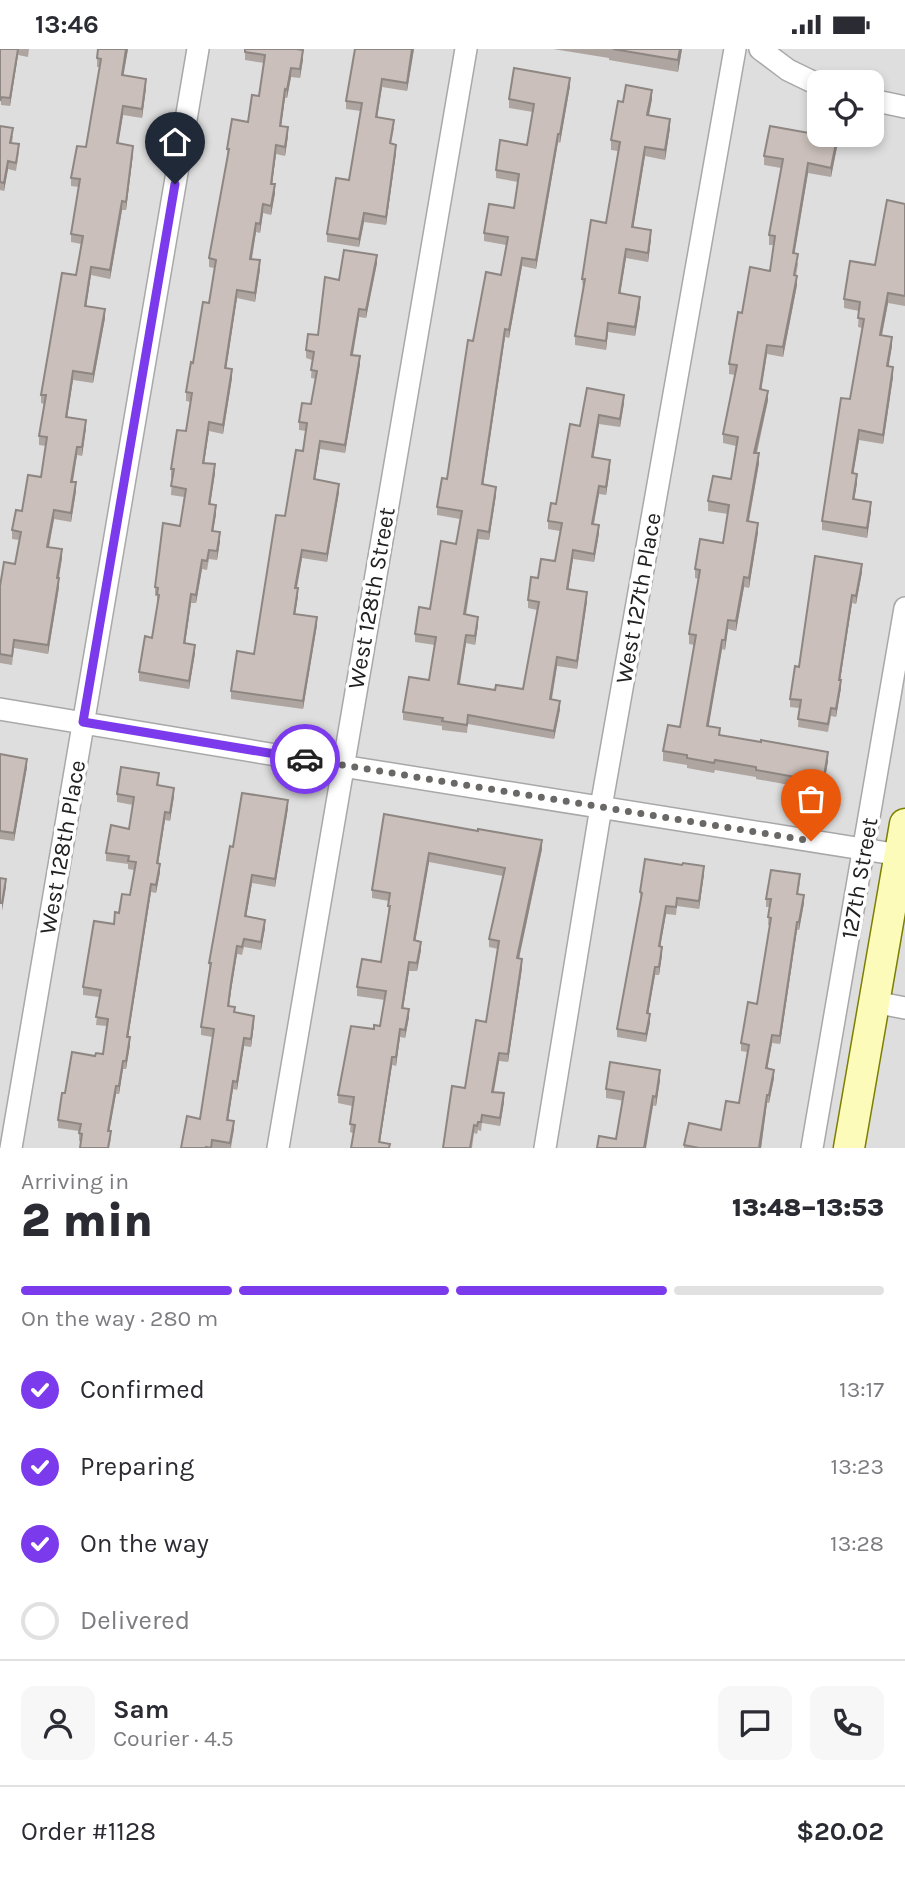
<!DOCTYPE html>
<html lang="en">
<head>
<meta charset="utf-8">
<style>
	body { margin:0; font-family:Karla,sans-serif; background:#f7f7f7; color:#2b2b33; height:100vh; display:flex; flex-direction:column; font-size:26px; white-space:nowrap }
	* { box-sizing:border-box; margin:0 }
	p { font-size:23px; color:#7c7c81 }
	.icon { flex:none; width:38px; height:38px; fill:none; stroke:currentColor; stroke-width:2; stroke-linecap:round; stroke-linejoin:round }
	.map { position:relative; height:1099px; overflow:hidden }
	.drawer { display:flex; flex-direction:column; background:#fff; flex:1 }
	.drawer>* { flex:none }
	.tools { position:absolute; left:807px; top:21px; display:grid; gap:14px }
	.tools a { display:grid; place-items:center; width:77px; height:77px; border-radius:14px; background:#fff; box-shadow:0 4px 10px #0003; font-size:35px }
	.pin { position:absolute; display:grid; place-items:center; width:60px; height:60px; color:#fff; margin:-72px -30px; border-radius:50% 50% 50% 0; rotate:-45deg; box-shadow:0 0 7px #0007 }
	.pin .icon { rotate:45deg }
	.courier { position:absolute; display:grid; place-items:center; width:70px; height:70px; margin:-35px; border:5px solid #7c3aed; border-radius:50%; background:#fff; color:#222; box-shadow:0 2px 9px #0007 }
	.head em { font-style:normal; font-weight:800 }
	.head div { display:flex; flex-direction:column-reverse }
	.head { display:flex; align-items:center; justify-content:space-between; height:119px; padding:0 21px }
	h1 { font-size:46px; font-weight:800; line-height:52px }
	.bar { display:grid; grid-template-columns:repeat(4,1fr); gap:10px 7px; align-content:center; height:84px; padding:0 21px }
	.bar i { height:9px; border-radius:5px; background:#e1e1e2 }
	.bar .current { background:#7c3aed }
	.bar p { grid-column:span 4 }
	.line { display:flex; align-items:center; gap:18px; padding:0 21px; border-top:2px solid #e1e1e2 }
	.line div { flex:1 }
	.round { display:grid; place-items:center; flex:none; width:74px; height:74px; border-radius:14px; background:#f7f7f7 }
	ol { padding:0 21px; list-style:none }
	li { display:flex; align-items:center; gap:21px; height:77px }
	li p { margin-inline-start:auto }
	li .icon { padding:7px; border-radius:50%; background:#7c3aed; color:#fff; stroke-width:4 }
	li:last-child { color:#7c7c81 }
	li i { width:38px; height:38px; border:4px solid #e1e1e2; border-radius:50% }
	.status { display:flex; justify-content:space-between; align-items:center; height:49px; padding:0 35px; background:#fff; direction:ltr }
	.status svg { height:19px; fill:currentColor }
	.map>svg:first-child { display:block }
</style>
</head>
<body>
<div class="status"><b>13:46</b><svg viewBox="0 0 49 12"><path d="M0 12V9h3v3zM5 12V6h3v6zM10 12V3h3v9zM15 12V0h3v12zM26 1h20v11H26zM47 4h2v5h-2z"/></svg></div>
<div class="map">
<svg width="905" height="1099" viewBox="0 0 905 1099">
	<rect width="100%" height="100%" fill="#f2ede7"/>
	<!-- residential -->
	<path fill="#dfdede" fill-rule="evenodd" d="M0 0H905V1099H0ZM819 33H872V86H819Z"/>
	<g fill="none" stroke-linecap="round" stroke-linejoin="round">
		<!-- minor casing -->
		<g stroke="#a8a8a8" stroke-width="24">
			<path id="minor" d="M760 0 788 21 819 36
				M872 51 905 58
				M0 660 342 717 900 806
				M874 953 905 959
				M11 1099 198 0
				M278 1099 466 0
				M545 1099 601 758 735 0
				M812 1099 905 559"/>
		</g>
		<!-- secondary casing -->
		<g stroke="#7c7f00" stroke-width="33">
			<path id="secondary" d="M849 1099 905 775"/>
		</g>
		<!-- minor -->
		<use href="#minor" stroke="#fff" stroke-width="21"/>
		<!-- secondary -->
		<use href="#secondary" stroke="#fdfbb9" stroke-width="30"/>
	</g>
	<!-- wall -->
	<path fill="#aea4a0" d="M0 0H29L28 8 18 6 10 57 1 56Z
		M128 0 123 26 146 39 142 69 123 66 118 94 133 105 126 161H122L110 230 91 226 86 257 105 269 93 334 73 331 67 368 86 379 82 407 77 406 73 433 76 442 71 473 54 470 49 498 62 509 59 529V538L48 605 14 599 12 616 0 614V537L15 515 19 491 12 490V481L41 428 46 397 39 396V387L44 355 41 354V346L76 226 81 195 71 193V185L79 138 71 137V129L86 98 100 18H97V9Z
		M245 0 303 10 300 29 291 28 287 49H285L281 77 288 87 285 107 276 105 272 135 275 144 271 166 263 164 260 184 256 183 252 210 260 220 255 253 237 249 226 319 232 329 223 385 209 382 204 414 215 424 210 455 216 465 213 482 220 492 217 511 209 510 207 521 202 520 196 554H191L185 594 195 604 189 640 139 632V623L152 589 158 554H157V547H155V538L180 477 184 448 171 446 172 429H171V420L186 382 191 353 186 352V343L209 254 214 219 209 218V209L228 108 227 100 248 73 259 47 264 14 245 11Z
		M414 0 407 42 382 38 377 68 394 79 391 95 396 104 386 176 364 173 359 198 327 193V185L349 131 361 62 346 60V52Z
		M553 0H682L678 23 609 11V9Z
		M570 37 560 94 558 93 536 220 522 217 509 289 505 288 483 436 496 446 489 491 478 490 466 566 478 576 475 596 466 594 460 635 495 641 523 640 537 561 528 559V551L538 529 555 512 560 482 548 480V472L556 455 580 377 587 339 624 354 620 378 599 375 593 408 610 420 606 446 599 445 594 475 599 484 594 513 573 510 568 540 587 552 577 620 557 617 552 650 560 660 554 690 468 675 467 684 442 681V677L403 671V663L429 631 435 596 415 593V585L430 560 456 495 460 470 437 466V458L447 430 473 292 501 226 506 196 484 192V184L514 159 518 133 496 129V121L527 96 533 63 509 59V50Z
		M652 50 649 66 670 79 665 111 645 107 633 178 651 190 648 213 626 209 620 244 640 257 635 287 608 283 606 301 575 296V287L583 239 582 230 606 174 618 102 611 101V91L623 53Z
		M0 77 13 87 12 94 19 103 16 122 8 120 4 142 0 141Z
		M837 98 831 128 808 124 794 205 798 215 796 227 797 236 783 308 767 305 761 340 768 351 757 404 759 414 749 472 758 483 749 539 744 538 736 582 728 580 725 601 722 600 708 677 720 686 828 712 823 742 756 730V728L715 721 714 724 687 719V716L663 712V702L680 678 694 596 689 595V585L698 530 695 529V520L723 494 728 465 708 462V452L731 430 736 397 723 394V385L735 326 729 325V315L742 264 770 222 774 196H769V186L781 119 764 116V107Z
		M905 155V257L888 254 882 286 892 297 888 317 893 328 883 395 859 391 853 424 857 434 854 450 871 462 867 489 822 481V472L850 350 862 279 858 278 859 262 844 259V250L875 216Z
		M377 214 366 269 359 268 353 306 360 315 345 404 320 400 315 430 339 443 327 513 302 509 297 539 298 547 295 565 317 576 303 660 231 650V642L254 605 285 467 303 402 306 382 299 381V373L311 355 316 330 311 329 312 311 306 309V301L318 286 339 231Z
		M862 523 856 555 852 554 840 631 841 639 836 668 831 667 828 683 798 678 799 659 790 658V650L799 618Z
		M0 705 27 718 14 792 0 790Z
		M159 732 158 737 174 747 170 772 165 771 158 814 160 823 156 844 151 843 128 988 130 996 126 1020H123L119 1045H116L109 1082 111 1090 109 1099H80L81 1093 79 1092V1082L58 1079V1071L65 1044 95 1007 103 1005 107 977 96 976 99 948 83 946V938L119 864 130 846 134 821 128 820V815L106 812V804L129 780 133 756 117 753V745Z
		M288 759 275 838 252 834 246 868 265 879 261 901 244 898 242 906 237 905 231 942 229 957 235 964 254 975 251 998 244 997 237 1041 233 1040 228 1071 234 1080 231 1099H181L200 1070 212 988 201 986V978L210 922 209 914 233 798Z
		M384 765 542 800 519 910 522 919 508 1013 499 1012 494 1043 504 1053 500 1077 482 1074 481 1082 478 1081 477 1085 474 1084 472 1099H443L465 1039 486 973 498 900 489 898V890L503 827 429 813 415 892 421 901 417 922H409L403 959 409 968 405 989 400 988 396 1017 392 1016 380 1093 390 1099 350 1083 352 1057 338 1054V1046L374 980 380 977 385 951 357 947V938L381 913 389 865H388L389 852 372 849V841Z
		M704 825 699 860 677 857 676 866 666 865 660 897 662 906 659 926H655L648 965 650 973 646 993 617 988V980L641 851 640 843Z
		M800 833 798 845 804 854 799 881H797L780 995 772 994 767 1020 774 1029 769 1054H767L761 1099H684V1096L721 1081 739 1054 747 1003 741 1002V994L757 955 770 876H768L769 858H766V850Z
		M660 1031 656 1057 606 1049V1040Z"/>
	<!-- shaded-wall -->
	<path fill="#8d8682" d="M18 0V6L10 57V49Z
		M126 0H128L122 35V26Z
		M412 0H414L407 42V34Z
		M680 0H682L678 23V11Z
		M303 1V10L300 29V20Z
		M291 19V28L287 49V41Z
		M570 29V37L560 94V85Z
		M146 30V39L142 69V60Z
		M382 30V38L376 76V68Z
		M285 40V49L280 86V77Z
		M652 41V50L647 75V66Z
		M123 57V66L117 103V94Z
		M670 70V79L665 111V101Z
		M288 78V87L285 107V98Z
		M558 85V93L536 220V211Z
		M837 89V98L831 128V119Z
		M276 96V105L271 144V135Z
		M396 96V104L386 176V168Z
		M133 97V105L126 161V153Z
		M645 98V107L632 187V178Z
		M8 112V120L4 142V134Z
		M808 114V124L793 214V204Z
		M275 135V144L271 166V157Z
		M122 152V161L110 230V221Z
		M263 155V164L260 184V175Z
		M364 164V173L359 198V190Z
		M256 174V183L250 218V210Z
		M651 181V190L648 213V204Z
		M626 200V209L619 253V244Z
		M377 206V214L366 269V261Z
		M522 209V217L509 289V281Z
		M260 211V220L255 253V244Z
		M91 218V226L85 266V257Z
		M797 227V236L783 308V298Z
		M237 241V249L225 328V319Z
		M888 244V254L880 295V286Z
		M640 248V257L635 287V278Z
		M105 260V269L93 334V325Z
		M359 260V268L351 314V306Z
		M608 274V283L606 301V292Z
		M505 280V288L482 444V435Z
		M892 288V297L887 327V317Z
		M767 296V305L760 349V340Z
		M360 307V315L345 404V396Z
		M893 318V328L883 395V386Z
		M232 320V329L223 385V376Z
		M73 322V331L66 376V368Z
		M768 342V351L754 413V404Z
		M624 346V354L620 378V370Z
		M599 366V375L592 417V408Z
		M86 371V379L82 407V398Z
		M209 373V382L203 422V414Z
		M859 381V391L852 433V424Z
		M320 392V400L314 438V430Z
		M77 398V406L71 441V433Z
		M759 404V414L747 481V472Z
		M610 411V420L606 446V438Z
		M215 415V424L209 464V455Z
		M857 425V434L853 459V450Z
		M76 433V442L71 473V464Z
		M339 435V443L327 513V505Z
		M599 437V445L592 483V475Z
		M496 438V446L489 491V483Z
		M871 453V462L867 489V479Z
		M216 456V465L212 490V482Z
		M54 461V470L47 507V498Z
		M758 474V483L749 539V529Z
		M599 476V484L594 513V505Z
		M478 481V490L464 574V565Z
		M220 483V492L217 511V502Z
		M62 500V509L57 537V529Z
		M302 501V509L295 547V539Z
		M573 501V510L567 549V540Z
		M202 511V520L196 554V546Z
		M862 515V523L856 555V547Z
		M744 528V538L736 582V572Z
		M59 529V538L48 605V596Z
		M298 539V547L294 573V565Z
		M587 543V552L577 620V612Z
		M191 545V554L184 603V594Z
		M852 546V554L839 639V631Z
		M317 568V576L303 660V652Z
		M478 568V576L475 596V587Z
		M728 571V580L725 601V591Z
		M466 586V594L458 644V635Z
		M722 591V600L707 687V677Z
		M195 596V604L189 640V632Z
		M557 608V617L550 659V650Z
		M841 631V639L836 668V660Z
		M560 652V660L554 690V682Z
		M828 703V712L823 742V733Z
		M27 710V718L14 792V784Z
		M174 739V747L170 772V764Z
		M288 751V759L275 838V830Z
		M165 763V771L157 822V814Z
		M542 791V800L517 918V909Z
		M429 804V813L414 900V891Z
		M160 815V823L156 844V836Z
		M704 817V825L699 860V852Z
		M252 826V834L245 875V867Z
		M6 830V838L2 862V854Z
		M151 835V843L127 996V988Z
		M804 846V854L799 881V873Z
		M666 857V865L659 905V897Z
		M265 871V879L261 901V893Z
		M797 873V881L780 995V987Z
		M421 893V901L417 922V914Z
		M237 897V905L231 942 228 965 231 934Z
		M662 898V906L659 926V918Z
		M522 910V919L508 1013V1005Z
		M409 913V922L402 967V959Z
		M655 918V926L647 972V964Z
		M409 960V968L405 989V981Z
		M650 965V973L646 993V985Z
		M254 967V975L251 998V990Z
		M400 980V988L396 1017V1008Z
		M772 986V994L766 1027V1019Z
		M130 988V996L126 1020V1012Z
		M244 989V997L237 1041V1033Z
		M499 1004V1012L492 1051V1043Z
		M392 1008V1016L379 1099V1093Z
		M123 1012V1020L119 1045V1037Z
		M660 1021V1031L656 1057V1048Z
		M774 1021V1029L769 1054V1046Z
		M233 1032V1040L227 1079V1071Z
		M116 1037V1045L108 1090V1082Z
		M504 1044V1053L500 1077V1069Z
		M767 1046V1054L761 1099H759Z
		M653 1047V1057L646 1099H644Z
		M234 1072V1080L230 1099V1094Z"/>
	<!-- building -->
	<path fill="#cabfba" stroke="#8d8682" stroke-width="2" d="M0 0H18L10 49 1 48 0 52Z
		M98 0H126L122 26 146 30 142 60 123 57 117 94 133 97 126 153 122 152 110 221 91 218 85 257 105 260 93 325 73 322 66 368 86 371 82 398H77L71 433H76L71 464 54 461 47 498 62 500 57 529H59L48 596 14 591 12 607 0 605V537L4 513 15 515 21 483 12 481 16 461 22 462 28 426 41 428 47 388 39 387 46 346H41L62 224 76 226 83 187 71 185 80 130 71 129 77 97 86 98 101 10 97 9Z
		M245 0H296L303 1 300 20 291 19 287 41 285 40 280 77 288 78 285 98 276 96 271 135H275L271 157 263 155 260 175 256 174 250 210 260 211 255 244 237 241 225 319 232 320 223 376 209 373 203 414 215 415 209 455 216 456 212 482 220 483 217 502 209 501 207 512 202 511 196 546 191 545 184 594 195 596 189 632 139 623 145 587 152 589 159 546 157 545 158 539 155 538 163 474 180 477 186 440 171 437 174 420H171L177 381 186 382 192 344 186 343 191 313 193 314 203 253 209 254 216 211 209 209 229 100H227L232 70 248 73 252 46 259 47 265 6 245 3Z
		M355 0H412L407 34 382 30 376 68 394 71 390 94 396 96 386 168 364 164 359 190 327 185 336 129 349 131 362 54 346 52Z
		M613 0H680L678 11Z
		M514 19 570 29 560 85H558L536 211 522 209 509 281 505 280 482 435 496 438 489 483 478 481 464 565 478 568 475 587 466 586 458 635 495 641 496 636 523 640 539 553 528 551 531 528 538 529 541 510 555 512 562 474 548 472 551 454 556 455 570 375 580 377 587 339 624 346 620 370 599 366 592 408 610 411 606 438 599 437 592 475 599 476 594 505 573 501 567 540 587 543 577 612 557 608 550 650 560 652 554 682 468 666 467 676 442 672 443 669 403 663 409 628 429 631 436 588 415 585 419 558 430 560 441 492 456 495 462 462 437 458 442 429 447 430 468 291 473 292 486 223 501 226 508 188 484 184 489 155 514 159 519 125 496 121 500 91 527 96 534 55 509 50Z
		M626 36 652 41 647 66 670 70 665 101 645 98 632 178 651 181 648 204 626 200 619 244 640 248 635 278 608 274 606 292 575 287 585 230H582L591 171 606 174 620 93 611 91 618 52 623 53Z
		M0 77 13 79 10 94 19 95 16 114 8 112 4 134 0 133Z
		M770 77 837 89 831 119 808 114 793 204 798 205 794 226 797 227 783 298 767 296 760 340 768 342 754 404H759L747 472 758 474 749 529 744 528 736 572 728 571 725 591H722L707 677 720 679 719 686 761 693V691L828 703 823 733 756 721V718L715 711 714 714 687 709V706L663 702 668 676 680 678 696 586 689 585 700 521 695 520 700 490 723 494 729 456 708 452 713 427 731 430 738 388 723 385 737 316 729 315 738 263 742 264 750 218 770 222 775 187 769 186 783 110 764 107Z
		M887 151 905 155V247L888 244 880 286 892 288 887 317 893 318 883 386 859 381 852 424 857 425 853 450 871 453 867 479 822 472 841 349 850 350 864 270 858 269 860 253 844 250 850 212 875 216Z
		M344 201 377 206 366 261 359 260 351 306 360 307 345 396 320 392 314 430 339 435 327 505 302 501 295 539H298L294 565 317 568 303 652 231 642 237 602 254 605 276 466 285 467 296 401 303 402 307 374 299 373 302 354 311 355 317 322 311 321 314 303 306 301 308 285 318 286 325 228 339 231Z
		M815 507 862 515 856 547 852 546 839 631H841L836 660 831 659 828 675 798 670 801 651 790 650 795 617 799 618Z
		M0 705 27 710 14 784 0 782Z
		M121 718 159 724 157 736 174 739 170 764 165 763 157 814 160 815 156 836 151 835 127 988H130L126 1012H123L119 1037H116L108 1082H111L108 1099H80L82 1085 79 1084 81 1075 58 1071 62 1044H65L72 1003 95 1007 96 1004 103 1005 108 970 96 968 101 941 83 938 94 872 114 875 115 863 119 864 122 845 130 846 136 813 128 812 129 807 106 804 111 776 129 780 134 748 117 745Z
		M242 744 288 751 275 830 252 826 245 867 265 871 261 893 244 890 242 898 237 897 231 934 228 957 235 958 234 963 254 967 251 990 244 989 237 1033 233 1032 227 1071 234 1072 230 1094 212 1091 211 1099 206 1098V1099H181L187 1067 200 1070 214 980 201 978 211 914H209L230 797 233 798Z
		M384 765 478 782V780L542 791 517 909 522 910 508 1005 499 1004 492 1043 504 1044 500 1069 482 1066 481 1073H478L477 1077 474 1076 470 1099H443L452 1037 465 1039 476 971 486 973 499 892 489 890 505 819 429 804 414 891 421 893 417 914 409 913 402 959 409 960 405 981 400 980 396 1008H392L379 1093 390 1095 389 1099H351L355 1076 350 1075 354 1048 338 1046 351 977 374 980V976L380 977 386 942 357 938 362 910 381 913 390 857H388L390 844 372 841Z
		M645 810 682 816 683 814 704 817 699 852 677 849 676 858 666 857 659 897 662 898 659 918H655L647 964 650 965 646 985 617 980 642 844 640 843Z
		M771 821 800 825 797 845 804 846 799 873H797L780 987 772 986 766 1019 774 1021 769 1046H767L759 1099H699L684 1096 689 1074 721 1081 726 1052 739 1054 749 996 741 994 748 953 757 955 771 869 768 868 771 850H766Z
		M0 829 6 830 2 854H0Z
		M610 1013 660 1021 656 1048 653 1047 644 1099H597L599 1087 616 1090 624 1043 606 1040Z"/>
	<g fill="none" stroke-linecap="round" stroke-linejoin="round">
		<!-- done -->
		<path stroke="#6a6866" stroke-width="7" stroke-dasharray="0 12.6" d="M305 710 811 792"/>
		<!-- route -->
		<path stroke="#7c3aed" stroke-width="9" d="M175 135 83 673 305 710"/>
	</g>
	<g text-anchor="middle" stroke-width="7" stroke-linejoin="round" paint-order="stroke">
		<!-- street labels -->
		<g font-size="23" fill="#212121" stroke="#fff">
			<text transform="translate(371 549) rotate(-80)" y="8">West 128th Street</text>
			<text transform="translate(638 549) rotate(-80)" y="8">West 127th Place</text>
			<text transform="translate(62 798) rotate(-80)" y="8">West 128th Place</text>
			<text transform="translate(859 829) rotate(-80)" y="8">127th Street</text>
		</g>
	</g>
</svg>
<div class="tools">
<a><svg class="icon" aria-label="locate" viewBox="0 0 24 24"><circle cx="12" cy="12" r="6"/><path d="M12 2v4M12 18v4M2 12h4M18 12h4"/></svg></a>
</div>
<div class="pin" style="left:811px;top:792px;background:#ea580c"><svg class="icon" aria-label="bag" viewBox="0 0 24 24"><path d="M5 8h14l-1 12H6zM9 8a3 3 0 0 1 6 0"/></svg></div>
<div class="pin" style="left:175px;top:135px;background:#1f2937"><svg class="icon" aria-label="home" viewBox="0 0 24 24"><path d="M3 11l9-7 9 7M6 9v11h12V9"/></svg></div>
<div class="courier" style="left:305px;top:710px"><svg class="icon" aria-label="car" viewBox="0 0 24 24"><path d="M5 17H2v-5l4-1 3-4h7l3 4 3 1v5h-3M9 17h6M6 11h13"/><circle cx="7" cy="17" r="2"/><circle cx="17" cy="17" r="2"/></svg></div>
</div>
<section class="drawer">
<div class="head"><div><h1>2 min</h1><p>Arriving in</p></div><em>13:48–13:53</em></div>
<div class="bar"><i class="current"></i><i class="current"></i><i class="current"></i><i></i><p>On the way · 280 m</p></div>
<ol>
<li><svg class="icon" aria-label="check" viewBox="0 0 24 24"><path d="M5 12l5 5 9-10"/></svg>Confirmed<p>13:17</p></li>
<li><svg class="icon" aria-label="check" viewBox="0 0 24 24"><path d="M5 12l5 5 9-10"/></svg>Preparing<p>13:23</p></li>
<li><svg class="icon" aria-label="check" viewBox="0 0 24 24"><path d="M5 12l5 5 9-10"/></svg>On the way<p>13:28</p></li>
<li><i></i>Delivered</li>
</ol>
<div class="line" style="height:126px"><a class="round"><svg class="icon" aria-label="person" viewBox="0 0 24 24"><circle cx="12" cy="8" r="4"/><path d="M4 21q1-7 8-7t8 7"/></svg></a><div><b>Sam</b><p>Courier · 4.5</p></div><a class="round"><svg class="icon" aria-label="chat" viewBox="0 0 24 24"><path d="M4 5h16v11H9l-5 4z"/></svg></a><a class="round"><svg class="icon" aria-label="phone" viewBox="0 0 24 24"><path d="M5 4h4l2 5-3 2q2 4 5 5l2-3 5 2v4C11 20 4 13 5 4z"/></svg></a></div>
<div class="line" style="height:91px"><div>Order #1128</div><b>$20.02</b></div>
</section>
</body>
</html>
